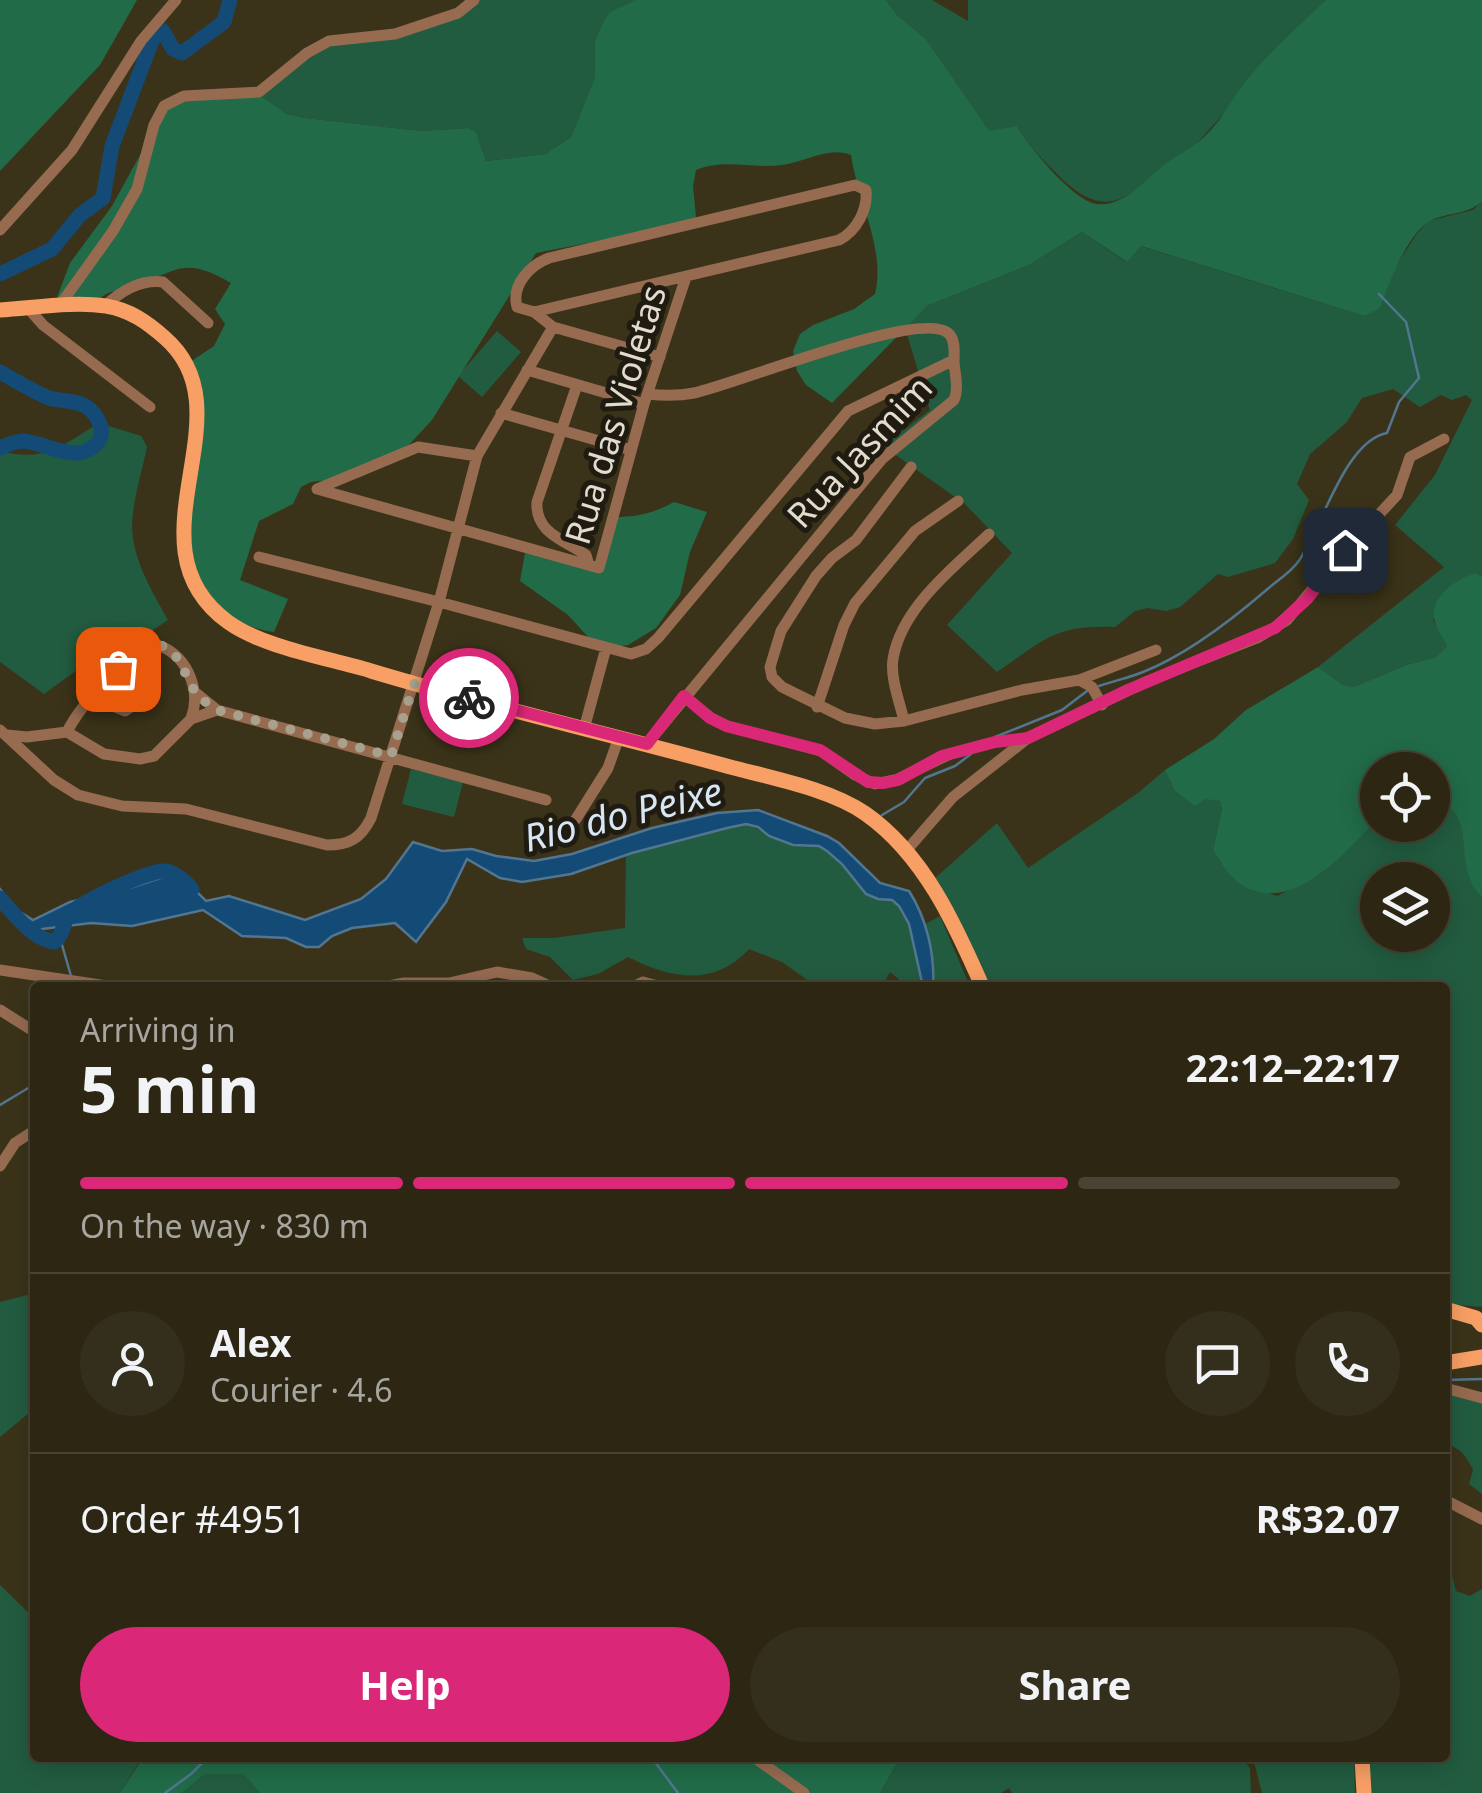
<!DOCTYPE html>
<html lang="en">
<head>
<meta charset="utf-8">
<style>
	body { margin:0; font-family:"Noto Sans",sans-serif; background:#342e1c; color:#f1f3f6; height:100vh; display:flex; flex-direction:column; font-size:38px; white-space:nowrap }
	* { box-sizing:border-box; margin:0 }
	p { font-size:32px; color:#a6a5a0 }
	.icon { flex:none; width:55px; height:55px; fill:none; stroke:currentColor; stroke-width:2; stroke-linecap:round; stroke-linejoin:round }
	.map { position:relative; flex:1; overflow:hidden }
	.panel { position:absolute; left:30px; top:982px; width:1420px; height:780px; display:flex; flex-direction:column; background:#2c2613; border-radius:10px; box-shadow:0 5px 25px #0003,0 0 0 2px #484333 }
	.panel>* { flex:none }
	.buttons { position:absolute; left:1360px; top:752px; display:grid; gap:20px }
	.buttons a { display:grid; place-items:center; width:90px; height:90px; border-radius:50%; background:#2c2613; box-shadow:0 5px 25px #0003,0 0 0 2px #484333; font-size:50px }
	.pin { position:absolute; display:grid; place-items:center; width:85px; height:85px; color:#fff; margin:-42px; border-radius:20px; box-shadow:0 5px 15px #0006 }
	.courier { position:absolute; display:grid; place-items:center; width:100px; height:100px; margin:-50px; border:8px solid #db2777; border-radius:50%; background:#fff; color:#222; box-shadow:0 2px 12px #0007 }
	.summary em { font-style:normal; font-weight:700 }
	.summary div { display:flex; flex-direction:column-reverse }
	.summary { display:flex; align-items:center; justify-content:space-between; height:170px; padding:0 50px }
	h1 { font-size:65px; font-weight:700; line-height:75px }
	.bar { display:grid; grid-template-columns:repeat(4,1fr); gap:15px 10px; align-content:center; height:120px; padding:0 50px }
	.bar i { height:12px; border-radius:8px; background:#484333 }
	.bar .selected { background:#db2777 }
	.bar p { grid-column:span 4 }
	.line { display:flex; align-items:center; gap:25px; padding:0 50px; border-top:2px solid #484333 }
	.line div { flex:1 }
	.round { display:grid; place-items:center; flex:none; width:105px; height:105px; border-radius:52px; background:#342e1c }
	.action { display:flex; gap:20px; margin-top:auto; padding:20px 50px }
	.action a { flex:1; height:115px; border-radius:60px; background:#db2777; color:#fff; font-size:40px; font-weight:700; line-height:115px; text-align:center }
	.action a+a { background:#342e1c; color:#f1f3f6 }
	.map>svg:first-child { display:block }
</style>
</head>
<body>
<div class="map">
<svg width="1482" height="1793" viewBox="0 0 1482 1793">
	<rect width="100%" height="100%" fill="#3b3319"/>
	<!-- green -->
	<path fill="#225c40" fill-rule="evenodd" d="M471 0H635L611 12 603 22 595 40V77L571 137 545 154 486 161 476 132 468 128 421 131 305 118 287 114 260 95 328 36C377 39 429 23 471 0Z
		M886 0H932L968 21V0H1326L1191 150C1136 179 1118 235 1058 175 1043 160 1028 145 1017 126L989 132 926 39 897 15Z
		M1482 201V576L1476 573 1433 620 1447 646 1436 657 1406 665 1354 687 1343 685 1318 667 1444 567 1395 525 1435 475 1472 400 1466 395 1452 400 1441 395 1420 407 1393 389 1362 398 1346 423 1310 454 1297 484 1309 500 1293 539 1275 563 1228 577 1218 574 1180 607 1166 611 1148 608 1135 611 1115 627C1055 624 1044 640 997 672L947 625 1012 553 965 504 883 446 930 410 905 328 927 306 1029 265 1082 232 1126 262 1140 246 1364 316 1416 235 1428 221 1473 210Z
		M497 331 521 352 482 397 458 376Z
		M99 423 141 436 147 447C142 472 133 499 132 525 132 559 152 591 168 620L103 663 88 662 44 694 0 662V451C45 463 63 445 99 423Z
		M411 769 463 782 454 817 402 804Z
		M1165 770 1174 790 1220 801 1222 809 1213 850 1234 880 1277 896 1321 874 1377 819 1378 825H1432L1433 800C1482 812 1450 866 1482 897V1307L1445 1304V988L985 987 934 879 997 823 1028 868 1138 793ZM1378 880H1432V935H1378Z
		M746 824 793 845 819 846 827 851 878 899C882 899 890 899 894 901 911 910 922 969 923 987H908L890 972 882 987H817L782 962 749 949C713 988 669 978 628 957L598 974 573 980 550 957 526 949 522 938H554L625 928 626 855Z
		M940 916 970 987H933L934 963 924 925Z
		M35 1293V1408L0 1437V1302Z
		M1445 1389 1482 1398V1494L1469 1484 1473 1470C1466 1455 1461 1449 1445 1443Z
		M1445 1548 1456 1591 1470 1596 1482 1589V1793H1365L1364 1758H1445Z
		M0 1585 35 1619V1758H147L137 1765 120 1793H0Z
		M900 1758H1241L1250 1768 1251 1793H1012L1009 1788 1001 1793H880Z
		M1253 1758H1354L1355 1793H1262Z
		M205 1774H243L260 1793H182Z"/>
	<!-- forest -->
	<path fill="#216b48" d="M0 0H137L100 65 0 171Z
		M635 0H886L897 15 926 39 989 131 1017 126C1029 147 1069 195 1092 203 1123 212 1150 173 1171 160 1185 151 1197 145 1208 133 1222 119 1229 104 1240 89 1263 57 1297 28 1326 0H1482V201C1468 215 1449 212 1432 220 1408 231 1388 285 1380 308L1364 316 1141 246 1127 262 1082 232 1029 265 927 306 832 403 806 385 797 371 793 351 800 334 813 325 854 309 875 294C886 248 857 200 851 155 829 146 805 162 782 165 752 169 724 158 696 170L693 186 696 217 691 223 536 253 432 420 392 463 360 477 311 482 301 487 293 504 259 521 240 580 288 599 274 632C227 627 172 579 178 529 181 501 192 474 194 446 197 419 192 389 190 362L214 346 225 324 215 309 231 283C180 253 176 274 128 288 115 292 110 290 99 299L56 300 70 263 112 206 173 95H260L287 114 305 118 421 131 468 128 476 132 486 161 545 154 571 137 595 77V40L603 22 610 12Z
		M674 502 707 512 690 552 680 595 656 628 628 645 615 647 588 637 568 615 520 581 525 553 595 570 608 517C633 518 652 514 674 502Z
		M1476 573 1482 576V897C1449 866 1482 812 1433 800L1432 770H1378L1377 819C1344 854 1289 921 1236 881 1227 874 1220 860 1213 850L1222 809 1220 801 1206 799 1195 806 1174 790 1165 770 1214 739 1246 710 1318 667 1343 685 1354 687 1406 665 1436 657 1447 646C1443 638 1437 630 1435 622 1428 598 1456 579 1476 573Z
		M147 1758H900L880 1793H260L243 1774H205L182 1793H120L138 1765Z"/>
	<!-- water -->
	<path fill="#144a76" stroke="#527690" stroke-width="2.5" d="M758 810 827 836 839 843 880 883 909 891C927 919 935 955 933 987H923L909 924 899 906 892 900 878 899 866 894 842 864 827 851 819 846 793 845 769 836 758 827 746 824 727 828 632 853 571 874 522 882 500 878 467 859 446 902 416 942 395 923 352 928 332 936 319 947H306L286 938 242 936 203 910 132 926 91 923 26 931 0 908V889L15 909 33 920 70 902 121 891 166 876H181L206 901 229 896 305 920 361 899 386 879 413 842 442 851 472 849 496 856 534 861 572 854 652 828 717 813Z"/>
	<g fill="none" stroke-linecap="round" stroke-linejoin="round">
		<!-- stream -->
		<path stroke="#527690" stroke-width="2.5" d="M1099 686C1113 681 1129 678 1143 672 1186 655 1229 622 1264 592 1275 582 1289 574 1298 562 1321 531 1344 441 1387 433L1399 402 1419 378 1406 322 1379 294
			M995 737 1062 710 1087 691
			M882 815 904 802 925 778 955 766 971 754
			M60 938 71 976
			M0 1105 35 1084
			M1445 1380 1482 1379
			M652 1758 678 1793
			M165 1793 191 1774 207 1758"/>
		<!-- river -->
		<path stroke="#144a76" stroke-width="15" d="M0 274 52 249 80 215 103 198 112 146 153 38 163 31 173 49 182 53 224 22 230 0
			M0 372C16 381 32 391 49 398 59 401 71 400 81 404 94 409 108 429 98 442 78 467 46 442 23 441 15 441 7 445 0 448
			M0 898C14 914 31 938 54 942 64 935 62 924 69 915 79 902 149 870 165 871 176 872 185 881 192 889"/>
		<!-- minor -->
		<path stroke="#966b50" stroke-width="11" d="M0 230 72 150 141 41 176 0
			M60 305 113 231 137 189 154 125 164 106 184 96 259 92 307 53 329 41 395 34 458 13 474 0
			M105 306C121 291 140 279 163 282L208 323
			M28 308 43 325 150 407
			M534 312 839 240C857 231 868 209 866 190L855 185 549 258C530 265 511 285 517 307L534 312 553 327 660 357
			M527 370 644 404
			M577 385 537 502C535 533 564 540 586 555L589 565
			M501 413 631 450
			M911 467 856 540 832 558 816 576 781 631 770 667 772 677 782 687 845 718 875 724 904 721 1022 690 1079 680 1156 650
			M317 489 599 568 644 404 686 277
			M317 489 418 447 477 456
			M259 557 439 602 631 654 646 649 658 638 848 411 954 360
			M1079 680 1092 687 1102 705
			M97 692 110 705 125 711 135 704 141 687 118 669
			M196 693 217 710 546 800
			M684 696 711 718 727 726 821 751 855 775 875 784 898 779 950 754 995 742 1028 738
			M817 707 844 625 855 603 915 531 958 501
			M191 719C202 689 186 651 153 644 127 650 79 708 67 732L104 754 140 759 154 756 191 719 217 710
			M904 721C900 703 890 678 893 659 901 608 954 567 989 534
			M584 729 606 648
			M0 730 54 780 78 795 122 806 186 809 327 845C350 845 361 838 371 818L439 602 477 456 553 327
			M7 735 27 737 67 732
			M647 744 882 459 954 400C959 388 955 375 954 362 954 353 956 339 948 333 919 309 737 384 694 393 679 396 664 396 648 394
			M576 819 608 768 619 737
			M906 851 953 797 1028 738 1148 681 1257 638 1287 620 1334 563 1397 495 1410 457 1444 439
			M0 970 107 986
			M378 988 404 983H449L497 972 532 978 554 988
			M631 988 643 982 665 988
			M0 1010 35 1032
			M0 1166 15 1143 35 1130
			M1445 1388 1482 1398
			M1445 1500 1482 1519
			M755 1758 804 1793"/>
		<!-- major -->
		<path stroke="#f89f65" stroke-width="15" d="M0 310C34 308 72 301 106 306 130 310 147 322 165 338 252 414 122 545 228 622 264 648 329 658 371 671 487 706 606 733 723 765 766 777 829 788 866 814 924 855 955 924 983 988
			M1445 1309 1476 1318 1482 1325
			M1445 1363 1482 1357
			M1362 1758 1364 1793"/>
	</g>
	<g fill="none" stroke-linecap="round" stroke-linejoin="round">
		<!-- done -->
		<path stroke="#a7a18e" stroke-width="10" stroke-dasharray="0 18" d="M118 669 146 644C181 642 181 673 197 694 202 700 211 706 217 710L391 756 414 684 469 698"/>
		<!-- route -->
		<path stroke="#db2777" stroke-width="12" d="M469 698 647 744 684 696 710 718 726 726 820 750 868 782 884 783 898 780 942 756 995 742 1028 738 1128 690 1275 628 1307 599 1345 550"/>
	</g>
	<g text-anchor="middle" stroke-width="10" stroke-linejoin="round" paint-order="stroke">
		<!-- street labels -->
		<g font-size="35" fill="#e1dccd" stroke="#1f1b10">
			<text transform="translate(616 415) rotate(-73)" y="12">Rua das Violetas</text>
			<text transform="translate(860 452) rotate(-47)" y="12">Rua Jasmim</text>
		</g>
		<!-- water labels -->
		<g font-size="38" font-style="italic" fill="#d7e6f4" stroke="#1f1b10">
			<text transform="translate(623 815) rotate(-14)" y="13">Rio do Peixe</text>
		</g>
	</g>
</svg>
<div class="buttons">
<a><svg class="icon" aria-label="locate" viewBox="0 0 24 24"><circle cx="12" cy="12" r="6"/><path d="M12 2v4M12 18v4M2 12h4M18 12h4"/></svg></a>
<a><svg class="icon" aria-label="layers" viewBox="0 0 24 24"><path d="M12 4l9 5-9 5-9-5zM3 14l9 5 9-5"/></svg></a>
</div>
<div class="pin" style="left:118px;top:669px;background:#ea580c"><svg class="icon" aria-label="bag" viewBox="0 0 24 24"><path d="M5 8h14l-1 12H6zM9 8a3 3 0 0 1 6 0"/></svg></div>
<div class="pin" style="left:1345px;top:550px;background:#1f2937"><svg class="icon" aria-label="home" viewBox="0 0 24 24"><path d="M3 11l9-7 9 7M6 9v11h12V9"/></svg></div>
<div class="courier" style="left:469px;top:698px"><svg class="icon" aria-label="bike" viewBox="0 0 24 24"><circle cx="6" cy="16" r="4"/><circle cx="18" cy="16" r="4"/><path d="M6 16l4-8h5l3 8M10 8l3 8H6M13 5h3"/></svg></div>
<section class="panel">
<div class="summary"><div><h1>5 min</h1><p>Arriving in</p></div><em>22:12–22:17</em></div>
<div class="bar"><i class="selected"></i><i class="selected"></i><i class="selected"></i><i></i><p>On the way · 830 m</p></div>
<div class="line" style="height:180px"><a class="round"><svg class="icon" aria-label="person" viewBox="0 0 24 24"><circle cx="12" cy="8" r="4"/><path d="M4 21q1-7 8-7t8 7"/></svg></a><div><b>Alex</b><p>Courier · 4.6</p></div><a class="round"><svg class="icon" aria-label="chat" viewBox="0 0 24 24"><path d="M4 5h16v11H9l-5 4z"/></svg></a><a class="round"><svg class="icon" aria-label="phone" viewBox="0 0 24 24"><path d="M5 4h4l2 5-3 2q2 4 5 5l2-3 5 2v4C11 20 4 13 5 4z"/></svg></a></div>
<div class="line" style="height:130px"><div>Order #4951</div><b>R$32.07</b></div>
<div class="action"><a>Help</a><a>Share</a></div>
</section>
</div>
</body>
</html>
